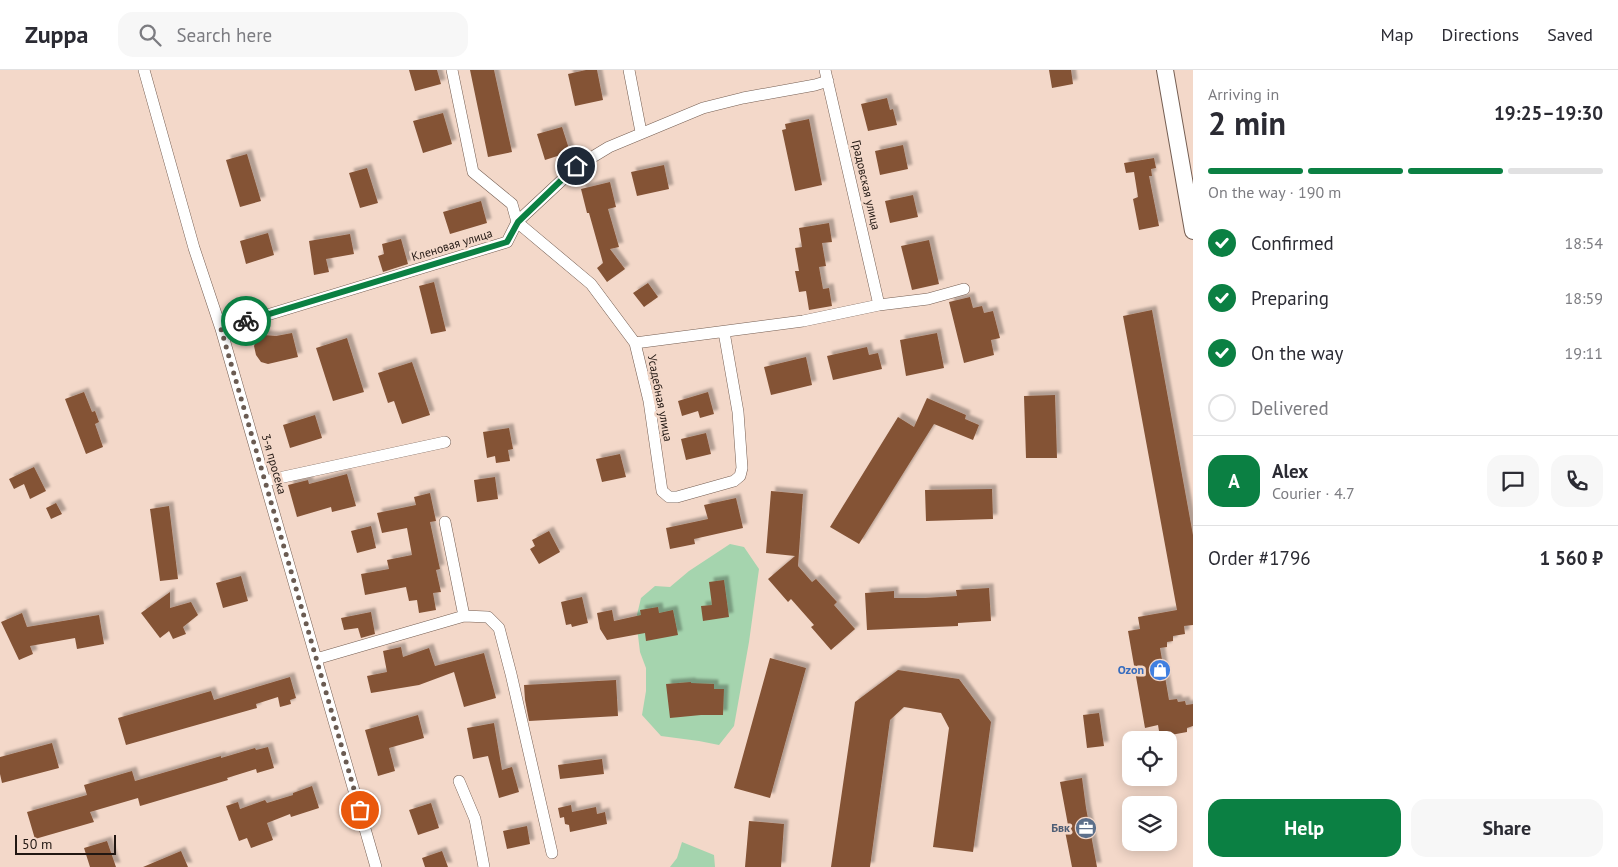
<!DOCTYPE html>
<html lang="en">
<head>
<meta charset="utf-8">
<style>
	body { margin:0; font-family:"PT Sans",sans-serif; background:#f7f7f7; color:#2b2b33; height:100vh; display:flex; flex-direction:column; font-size:19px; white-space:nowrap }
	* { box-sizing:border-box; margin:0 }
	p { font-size:16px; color:#7c7c81 }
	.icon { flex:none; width:28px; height:28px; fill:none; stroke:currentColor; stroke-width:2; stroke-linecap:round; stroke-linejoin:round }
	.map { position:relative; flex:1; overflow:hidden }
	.drawer { display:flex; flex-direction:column; background:#fff; width:425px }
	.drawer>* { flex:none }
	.fabs { position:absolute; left:1122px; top:661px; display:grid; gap:10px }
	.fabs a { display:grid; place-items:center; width:55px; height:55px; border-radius:10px; background:#fff; box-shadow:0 2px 12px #0003; font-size:25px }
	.scale { position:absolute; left:15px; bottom:12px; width:101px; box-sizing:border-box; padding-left:5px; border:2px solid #211712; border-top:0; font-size:14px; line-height:18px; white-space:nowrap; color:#211712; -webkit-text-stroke:4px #f3d8c9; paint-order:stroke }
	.pin { position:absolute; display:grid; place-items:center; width:42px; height:42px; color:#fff; margin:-21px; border:2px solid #fff; border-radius:50%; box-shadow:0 1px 5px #0007 }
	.courier { position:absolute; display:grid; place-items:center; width:50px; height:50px; margin:-25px; border:4px solid #0b8043; border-radius:50%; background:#fff; color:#222; box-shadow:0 1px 6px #0007 }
	.headline em { font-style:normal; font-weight:700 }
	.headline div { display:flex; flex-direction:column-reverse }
	.headline { display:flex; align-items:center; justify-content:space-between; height:85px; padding:0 15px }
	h1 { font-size:32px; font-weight:700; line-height:38px }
	.bar { display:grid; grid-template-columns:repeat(4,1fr); gap:8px 5px; align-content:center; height:60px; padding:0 15px }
	.bar i { height:6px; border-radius:4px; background:#e1e1e2 }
	.bar .active { background:#0b8043 }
	.bar p { grid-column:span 4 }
	.line { display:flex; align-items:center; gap:12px; padding:0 15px; border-top:1px solid #e1e1e2 }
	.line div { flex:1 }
	.round { display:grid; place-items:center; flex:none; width:52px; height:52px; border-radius:15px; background:#f7f7f7 }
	ol { padding:0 15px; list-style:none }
	li { display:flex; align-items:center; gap:15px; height:55px }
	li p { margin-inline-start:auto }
	li .icon { padding:5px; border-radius:50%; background:#0b8043; color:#fff; stroke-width:4 }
	li:last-child { color:#7c7c81 }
	li i { width:28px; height:28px; border:2px solid #e1e1e2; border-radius:50% }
	.cta { display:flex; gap:10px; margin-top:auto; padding:10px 15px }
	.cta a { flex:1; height:58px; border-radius:15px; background:#0b8043; color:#fff; font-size:20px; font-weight:700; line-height:58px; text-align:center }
	.cta a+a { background:#f7f7f7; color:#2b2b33 }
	header { display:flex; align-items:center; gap:30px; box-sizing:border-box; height:70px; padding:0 25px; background:#fff; border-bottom:1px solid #e1e1e2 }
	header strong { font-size:24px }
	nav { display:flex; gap:28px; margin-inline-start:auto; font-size:18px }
	.search { width:350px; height:45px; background:#f7f7f7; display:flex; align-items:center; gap:12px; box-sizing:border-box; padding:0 18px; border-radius:15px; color:#7c7c81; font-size:19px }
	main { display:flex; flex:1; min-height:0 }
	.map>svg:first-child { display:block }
</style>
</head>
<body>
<header>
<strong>Zuppa</strong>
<div class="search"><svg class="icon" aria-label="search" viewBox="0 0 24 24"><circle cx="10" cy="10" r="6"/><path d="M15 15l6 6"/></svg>Search here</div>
<nav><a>Map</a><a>Directions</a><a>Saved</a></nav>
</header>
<main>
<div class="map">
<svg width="1193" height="797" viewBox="0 0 1193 797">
	<defs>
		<filter id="shadow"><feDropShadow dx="4.5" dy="-4.5" stdDeviation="1" flood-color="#0004"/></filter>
	</defs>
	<rect width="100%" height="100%" fill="#f3d8c9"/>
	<!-- green -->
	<path fill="#a5d4ae" d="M730 474 744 477 759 499 749 572 734 656 719 675 699 671 661 666 642 645 646 621V598L640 582 636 549 641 528 655 516 670 517 689 501Z
		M682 772 714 785 715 797H670L677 788Z"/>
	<!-- building -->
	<path fill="#845336" filter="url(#shadow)" d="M409 0H437L441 14 415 21Z
		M470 0H494L512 82 488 87Z
		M586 0H597L603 30 575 36 568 4Z
		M1049 0H1071L1073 14 1052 18Z
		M887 28 890 40 893 39 897 55 868 61 861 34Z
		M443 43 452 74 423 83 413 51Z
		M809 49 822 115 795 121 782 60 786 59 785 54Z
		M562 57 570 82 545 90 537 64Z
		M903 75 908 99 880 105 875 81Z
		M247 84 261 131 240 137 226 90Z
		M1154 88 1156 98 1151 99 1152 106H1149L1159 156 1139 160 1133 129 1138 127 1134 102 1126 103 1124 93Z
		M664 95 669 119 637 126 631 102Z
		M367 98 378 133 360 138 349 103Z
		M610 112 616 137 608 139 619 177 610 179 625 199 607 212 597 198 603 193 589 143H587L581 119Z
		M913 125 918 147 890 153 885 131Z
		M481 131 487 153 450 164 443 142Z
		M829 153 832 172 822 173 826 196 819 197 823 219 829 218 832 236 809 240 806 221 799 222 795 201H799L795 178 802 177 799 158Z
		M268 163 274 185 246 194 240 171Z
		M350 164 354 184 326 189 329 202 314 205 309 171Z
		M401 169 408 194 383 202 378 186 384 184 382 174Z
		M929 170 939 214 912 220 901 176Z
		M434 212 446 261 431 264 419 216Z
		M648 213 658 227 644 237 633 223Z
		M970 227 973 238 982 236 984 243 993 241 1000 268 991 270 994 285 964 293 949 232Z
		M1152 240 1193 465V555L1184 556 1185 564 1173 566V571L1167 572V577L1160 578 1169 630 1177 629 1178 632 1185 631 1186 635 1193 634V656L1187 658V662L1160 667 1158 655 1145 658 1128 561 1140 559 1138 547 1177 540 1123 246Z
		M292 263 298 287 268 294 261 292 256 285 254 276 256 270 264 265 276 266Z
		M937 263 944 298 906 306 900 270Z
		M347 268 364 322 333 331 316 278Z
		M867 277 869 285 878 283 882 299 833 310 827 286Z
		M806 287 812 315 771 325 764 297Z
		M412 292 430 345 402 354 394 331 388 333 378 303Z
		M84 322 92 342 95 341 99 352 95 354 103 377 86 384 65 329Z
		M708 322 714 344 700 348 698 341 682 346 678 331Z
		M1055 325 1057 388H1026L1024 326Z
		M927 328 966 345 965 349 979 355 973 370 934 354 859 474 830 457 898 347 914 357Z
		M315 345 322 368 290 378 283 355Z
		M509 358 513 379 508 380 510 391 496 393 495 386 487 388 483 362Z
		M706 363 711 384 686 390 681 369Z
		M620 384 626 407 602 412 596 389Z
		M34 397 46 421 30 429 24 414 14 419 9 409Z
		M347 404 356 436 332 442 331 437 297 447 288 415 308 410 309 414Z
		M495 407 498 429 477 432 474 410Z
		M992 419 993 449 926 451 925 420Z
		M771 421 803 424 798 496 812 512 816 509 837 532 834 535 855 559 831 580 811 557 814 555 791 529 788 532 768 509 795 486 766 483Z
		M430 423 436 451 430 452 440 499 436 500 441 522 433 523 436 540 419 543 417 530 409 531 406 517 365 525 361 504 389 499 387 490 412 485 407 458 382 463 377 443 416 435 414 427Z
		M736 428 743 458 694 469 695 474 670 479 666 458 708 449 704 435Z
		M56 433 62 444 51 449 46 438Z
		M169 436 178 509 160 511 150 439Z
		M371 456 376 478 357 483 351 461Z
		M549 461 560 482 539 494 530 479 535 476 532 470Z
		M241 506 248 531 223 538 216 513Z
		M724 510 729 547 703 551 701 536 712 535 709 512Z
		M989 518 991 551 958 553V556L867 560 865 523 894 521V528H924L957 526 956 520Z
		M170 522V538L191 532 198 545 183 557 186 564 173 569 169 561 160 568 141 543Z
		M582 527 588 553 572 557 571 554 566 555 561 532Z
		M658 537 659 543 673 540 678 565 646 571 645 563 607 570 600 559 597 543 612 540 614 551 641 545 640 540Z
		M371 542 375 564 361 568 358 558 344 560 341 548Z
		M22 543 27 557 99 545 104 574 77 579 75 568 30 576 33 584 19 590 1 552Z
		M401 577 403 587 429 578 435 596 484 583 496 628 464 637 454 602 419 615 371 623 367 606 387 602 383 581Z
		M770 588 806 598 770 728 734 718Z
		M898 600 959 609 991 652 973 782 933 777 949 658 941 643 904 637 890 650 870 797H831L855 632Z
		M290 607 296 628 290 630 291 634 280 637 278 627 256 634 257 638 126 675 118 648 211 621 214 630Z
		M616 610 618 646 529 651 525 630 524 615Z
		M691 612V613L714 614V619H724L723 645H701L670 648 666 614Z
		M1099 643 1104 676 1087 678 1083 645Z
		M418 645 424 668 389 678 395 701 378 706 365 660Z
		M494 653 502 700 512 697 519 722 499 728 488 686 473 689 467 658Z
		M52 673 59 698 2 713 0 704V687Z
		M268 677 274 698 257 703 256 699 227 708 228 710 140 736 138 728 90 742 94 752 35 769 27 742 87 725 84 715 132 701 135 711 221 686V688L255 678 256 680Z
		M602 689 604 704 560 709 558 695Z
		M1082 708 1086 738 1097 797H1072L1064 756 1068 755 1060 712Z
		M312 716 319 738 291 747 290 744 267 753 273 770 251 778 247 768 239 771 226 736 238 732 240 739 265 730 267 733 293 725V723Z
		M431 733 439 758 418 765 409 740Z
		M571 735 572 742 596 737 597 744 605 742 607 754 570 762 569 755 565 754 564 747 560 748 558 738Z
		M749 751 784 754 781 797H745Z
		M527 756 530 774 507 779 503 761Z
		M107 771 116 797H90L84 778Z
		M181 781 188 797H143Z
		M442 781 448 797H425L422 788Z"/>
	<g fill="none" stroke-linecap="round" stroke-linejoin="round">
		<!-- street casing -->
		<g stroke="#755e52" stroke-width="12">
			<path id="street" d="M144 0 194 178 221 259 376 797
				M452 0 473 102 512 134 517 152 591 214 635 273 649 331 662 421 669 427H677L734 411 740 406 742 398 738 342 724 262
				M629 0 641 62
				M825 0 879 235
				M221 259 507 172 517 152 576 97 609 77 703 38 743 28 815 15 828 11
				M635 273 803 251 879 235 928 229 964 219
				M265 411 445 372
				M445 452 464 546
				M316 589 464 546 488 547 499 558 511 604 552 783
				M459 711 475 749 484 797"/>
		</g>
		<!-- secondary casing -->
		<g stroke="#755e52" stroke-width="18">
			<path id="secondary" d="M1165 0 1193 161"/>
		</g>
		<!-- street -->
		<use href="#street" stroke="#fff" stroke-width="11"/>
		<!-- secondary -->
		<use href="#secondary" stroke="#fff" stroke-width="16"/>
	</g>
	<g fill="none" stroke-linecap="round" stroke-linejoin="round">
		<!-- done -->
		<path stroke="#6a5b52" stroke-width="5" stroke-dasharray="0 9" d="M246 251 221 259 360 740"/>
		<!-- route -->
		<path stroke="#0b8043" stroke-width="6" d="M246 251 507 172 518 152 576 96"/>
	</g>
	<!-- icons -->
	<defs>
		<g id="shop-disc" transform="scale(1.125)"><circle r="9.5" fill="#3f7fe0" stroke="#f3d8c9"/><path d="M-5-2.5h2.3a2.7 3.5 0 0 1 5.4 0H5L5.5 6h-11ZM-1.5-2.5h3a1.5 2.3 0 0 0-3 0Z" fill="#fff"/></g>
		<g id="office-disc" transform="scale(1.125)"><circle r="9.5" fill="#5c6f8a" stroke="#f3d8c9"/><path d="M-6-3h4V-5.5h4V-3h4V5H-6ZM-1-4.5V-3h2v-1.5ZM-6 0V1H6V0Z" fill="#fff"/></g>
	</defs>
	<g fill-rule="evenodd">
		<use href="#shop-disc" x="1160" y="600"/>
		<use href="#office-disc" x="1086" y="758"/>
	</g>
	<g text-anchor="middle" stroke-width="5" stroke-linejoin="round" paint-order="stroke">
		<!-- street labels -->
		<g font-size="12" fill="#211712" stroke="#f3d8c9">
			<text transform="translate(866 115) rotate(77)" y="4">Градовская улица</text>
			<text transform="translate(452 175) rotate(-17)" y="4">Кленовая улица</text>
			<text transform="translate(660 328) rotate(79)" y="4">Усадебная улица</text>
			<text transform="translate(274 394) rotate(74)" y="4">3-я просека</text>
		</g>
		<!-- shop labels -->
		<g font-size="12" font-weight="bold" fill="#366cbe" stroke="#f3d8c9" text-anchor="end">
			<text x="1144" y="604">Ozon</text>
		</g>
		<!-- service labels -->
		<g font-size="12" font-weight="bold" fill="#4e5e75" stroke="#f3d8c9" text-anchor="end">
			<text x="1070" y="762">Бвк</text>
		</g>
	</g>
</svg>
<div class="fabs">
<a><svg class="icon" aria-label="locate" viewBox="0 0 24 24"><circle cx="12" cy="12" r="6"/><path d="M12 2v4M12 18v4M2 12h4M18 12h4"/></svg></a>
<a><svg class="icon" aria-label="layers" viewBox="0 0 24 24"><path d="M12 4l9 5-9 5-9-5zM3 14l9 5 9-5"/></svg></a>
</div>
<div class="scale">50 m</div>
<div class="pin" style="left:360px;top:740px;background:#ea580c"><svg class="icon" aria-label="bag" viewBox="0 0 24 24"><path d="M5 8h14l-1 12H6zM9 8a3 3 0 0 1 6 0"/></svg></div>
<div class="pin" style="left:576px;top:96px;background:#1f2937"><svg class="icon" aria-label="home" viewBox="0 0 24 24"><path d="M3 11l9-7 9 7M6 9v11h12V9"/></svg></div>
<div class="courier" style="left:246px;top:251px"><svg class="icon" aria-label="bike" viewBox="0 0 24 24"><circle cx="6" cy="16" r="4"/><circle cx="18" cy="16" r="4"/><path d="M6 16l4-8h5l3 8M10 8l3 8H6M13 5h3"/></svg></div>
</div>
<section class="drawer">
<div class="headline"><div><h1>2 min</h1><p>Arriving in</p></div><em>19:25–19:30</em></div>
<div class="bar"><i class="active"></i><i class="active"></i><i class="active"></i><i></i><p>On the way · 190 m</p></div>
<ol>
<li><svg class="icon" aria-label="check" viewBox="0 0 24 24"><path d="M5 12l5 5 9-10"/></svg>Confirmed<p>18:54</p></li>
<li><svg class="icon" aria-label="check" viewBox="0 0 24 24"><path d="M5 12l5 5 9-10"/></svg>Preparing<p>18:59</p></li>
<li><svg class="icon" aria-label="check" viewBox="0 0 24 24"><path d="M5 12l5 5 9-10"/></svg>On the way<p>19:11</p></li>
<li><i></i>Delivered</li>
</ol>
<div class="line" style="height:90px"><b class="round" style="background:#0b8043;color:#fff">A</b><div><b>Alex</b><p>Courier · 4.7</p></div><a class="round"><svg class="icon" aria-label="chat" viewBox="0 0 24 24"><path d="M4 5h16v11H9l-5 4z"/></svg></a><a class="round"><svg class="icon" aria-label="phone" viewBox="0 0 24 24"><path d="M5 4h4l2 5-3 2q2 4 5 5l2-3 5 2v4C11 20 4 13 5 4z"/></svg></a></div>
<div class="line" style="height:65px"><div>Order #1796</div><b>1 560 ₽</b></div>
<div class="cta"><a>Help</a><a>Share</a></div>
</section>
</main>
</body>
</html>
